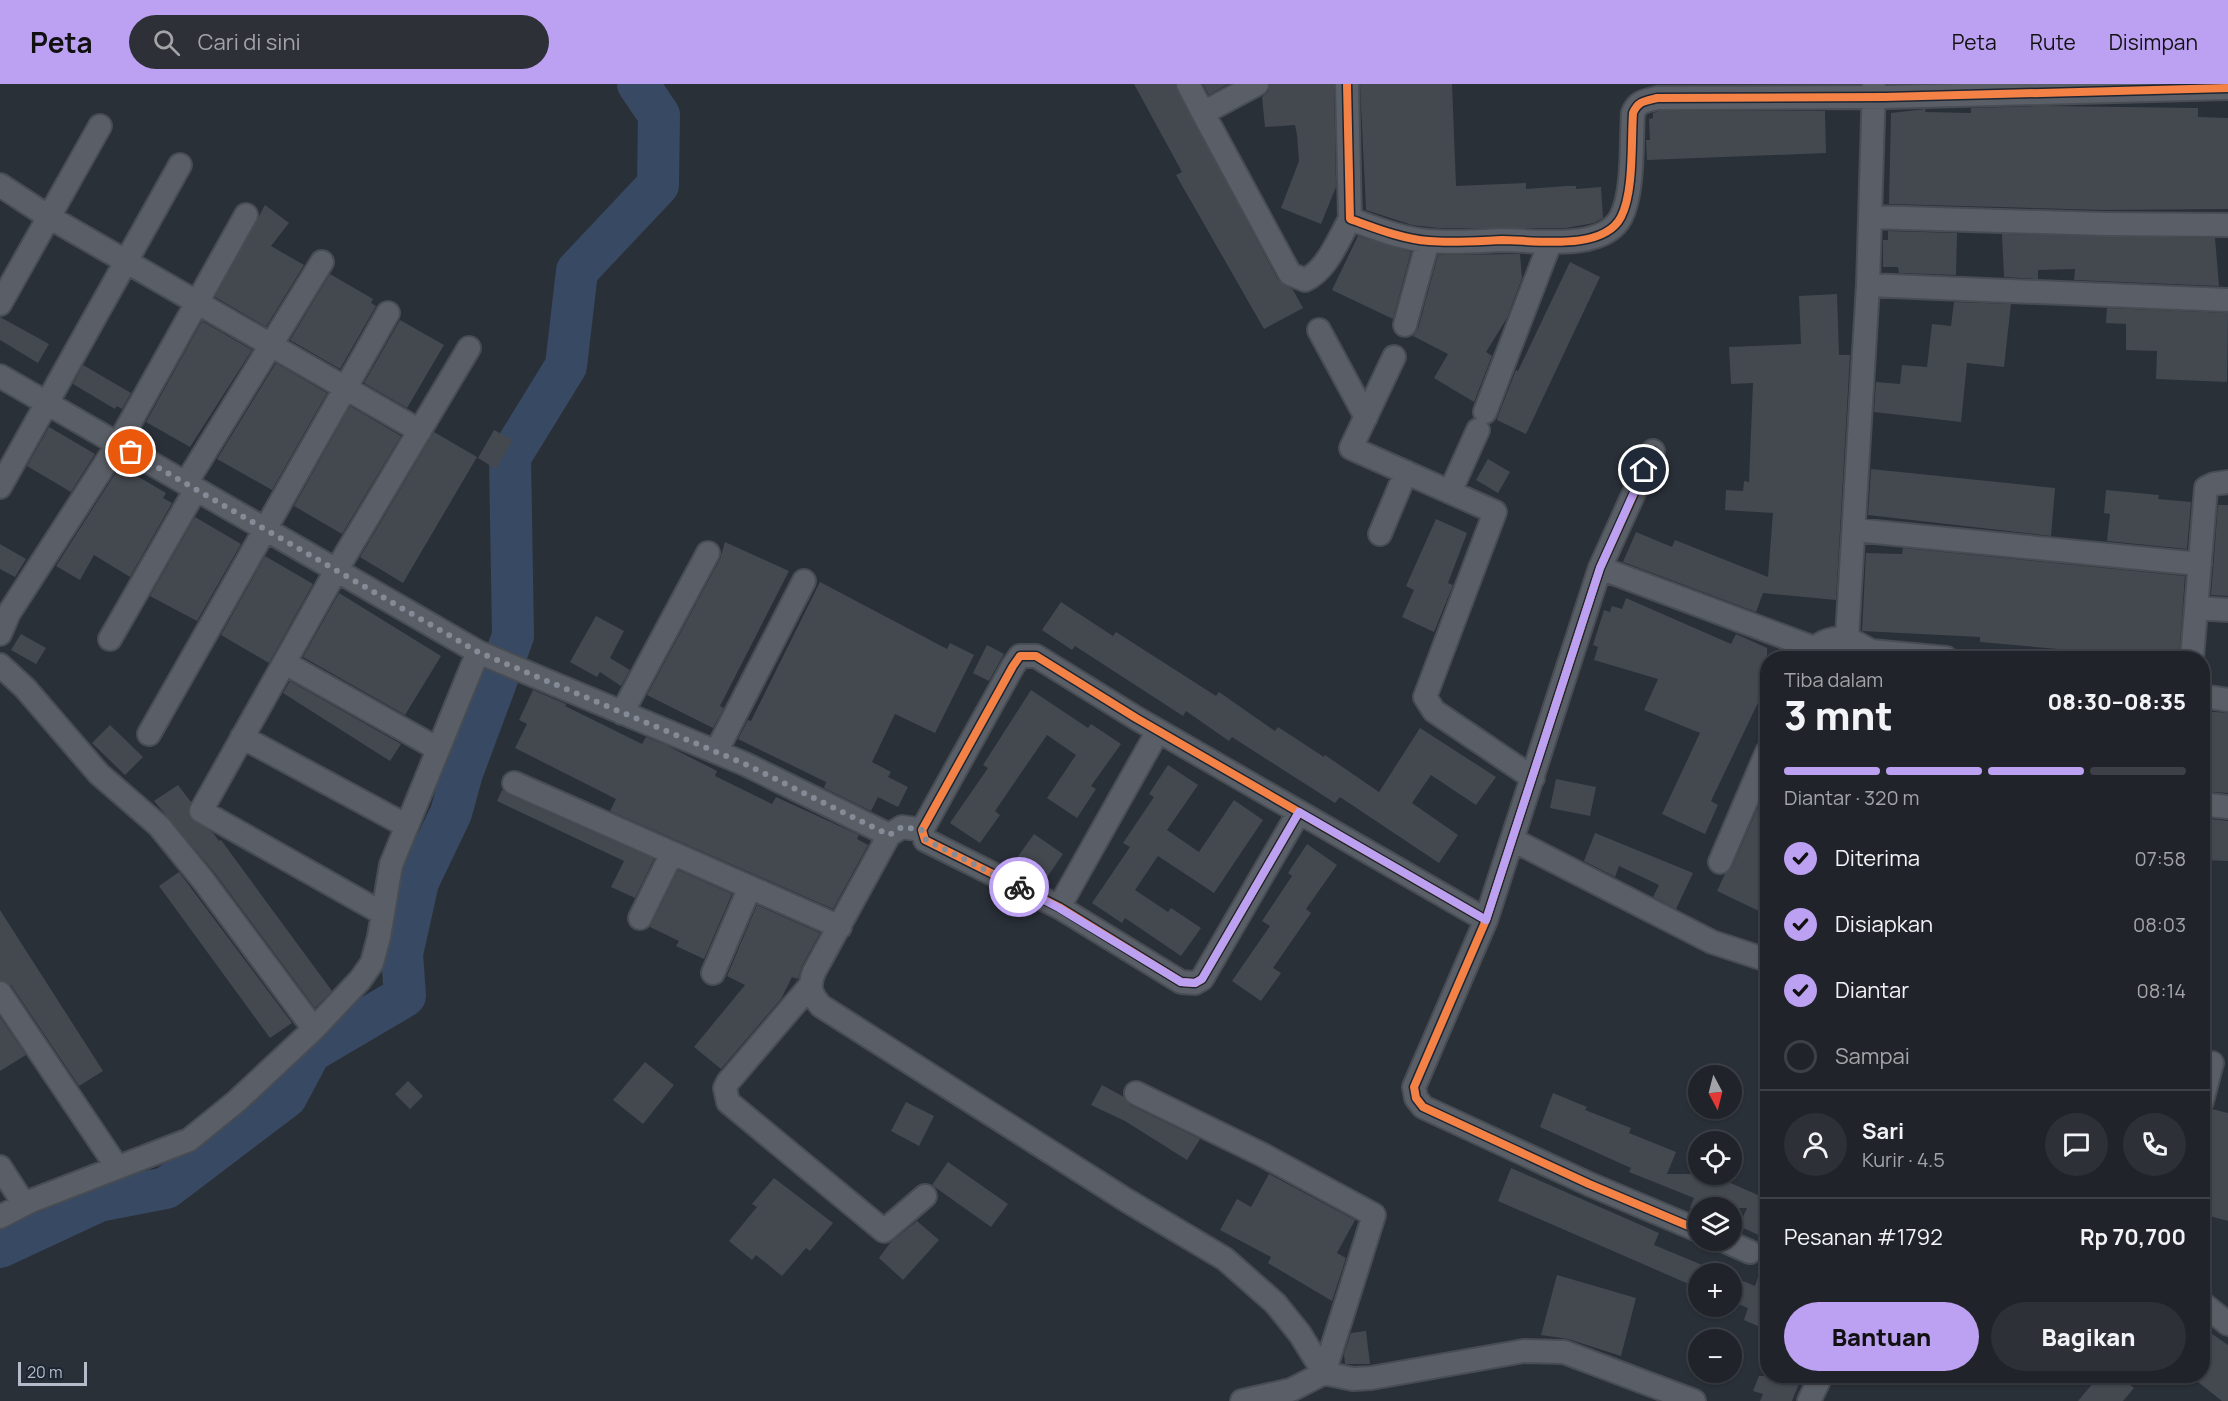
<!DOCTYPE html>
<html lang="id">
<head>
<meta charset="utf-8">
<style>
	body { margin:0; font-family:Manrope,sans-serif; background:#2d3036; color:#f1f3f6; height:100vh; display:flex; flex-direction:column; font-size:22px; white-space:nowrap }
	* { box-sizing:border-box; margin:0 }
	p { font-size:20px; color:#a2a4a8 }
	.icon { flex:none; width:33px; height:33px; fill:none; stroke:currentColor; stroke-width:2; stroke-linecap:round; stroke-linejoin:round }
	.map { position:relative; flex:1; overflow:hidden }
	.side { position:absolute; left:1760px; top:567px; width:450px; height:732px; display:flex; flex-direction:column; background:#20242a; border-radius:24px; box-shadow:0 2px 4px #0004,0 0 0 2px #3d4147 }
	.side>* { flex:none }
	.needle { width:39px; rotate:173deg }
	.controls { position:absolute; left:1688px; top:981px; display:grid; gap:12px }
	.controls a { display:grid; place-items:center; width:54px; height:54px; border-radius:50%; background:#20242a; box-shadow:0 2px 4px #0004,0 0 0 2px #3d4147; font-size:30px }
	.scale { position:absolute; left:18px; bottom:15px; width:69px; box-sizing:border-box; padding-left:6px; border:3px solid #b4bcc9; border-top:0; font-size:16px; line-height:21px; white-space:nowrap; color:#b4bcc9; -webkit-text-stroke:4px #1d2633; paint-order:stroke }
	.pin { position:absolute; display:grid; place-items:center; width:51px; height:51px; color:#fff; margin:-26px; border:3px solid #fff; border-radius:50%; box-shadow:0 2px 6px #0007 }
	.courier { position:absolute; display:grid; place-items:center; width:60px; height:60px; margin:-30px; border:4px solid #bca0f2; border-radius:50%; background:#fff; color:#222; box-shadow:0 2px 8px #0007 }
	.overview em { font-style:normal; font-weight:800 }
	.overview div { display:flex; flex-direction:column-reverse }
	.overview { display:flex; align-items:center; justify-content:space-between; height:102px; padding:0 24px }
	h1 { font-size:39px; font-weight:800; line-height:45px }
	.bar { display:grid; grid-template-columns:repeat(4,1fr); gap:9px 6px; align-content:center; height:72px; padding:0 24px }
	.bar i { height:8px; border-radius:4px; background:#3d4147 }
	.bar .active { background:#bca0f2 }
	.bar p { grid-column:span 4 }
	.line { display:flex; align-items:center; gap:15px; padding:0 24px; border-top:2px solid #3d4147 }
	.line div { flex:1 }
	.round { display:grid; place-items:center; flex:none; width:63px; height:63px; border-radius:32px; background:#2d3036 }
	ol { padding:0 24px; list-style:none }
	li { display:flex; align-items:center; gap:18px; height:66px }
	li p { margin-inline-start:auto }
	li .icon { padding:6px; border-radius:50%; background:#bca0f2; color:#111; stroke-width:4 }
	li:last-child { color:#a2a4a8 }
	li i { width:33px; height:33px; border:3px solid #3d4147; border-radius:50% }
	.button { display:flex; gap:12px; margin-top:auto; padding:12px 24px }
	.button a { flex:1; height:69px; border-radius:36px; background:#bca0f2; color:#111; font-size:24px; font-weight:800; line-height:69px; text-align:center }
	.button a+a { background:#2d3036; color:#f1f3f6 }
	header { display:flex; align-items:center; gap:36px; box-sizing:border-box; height:84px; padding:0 30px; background:#bca0f2; color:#111 }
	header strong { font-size:28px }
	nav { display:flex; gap:33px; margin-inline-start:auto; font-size:21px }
	.search { width:420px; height:54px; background:#2d3036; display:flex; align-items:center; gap:15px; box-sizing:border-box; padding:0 21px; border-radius:33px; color:#a2a4a8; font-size:22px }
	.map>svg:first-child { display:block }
</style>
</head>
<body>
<header>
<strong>Peta</strong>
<div class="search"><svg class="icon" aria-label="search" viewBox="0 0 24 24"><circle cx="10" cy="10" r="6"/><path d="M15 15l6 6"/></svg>Cari di sini</div>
<nav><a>Peta</a><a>Rute</a><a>Disimpan</a></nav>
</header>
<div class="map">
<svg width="2228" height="1317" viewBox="0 0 2228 1317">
	<rect width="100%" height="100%" fill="#2a3038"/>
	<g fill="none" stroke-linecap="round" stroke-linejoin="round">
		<!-- river -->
		<path stroke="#384963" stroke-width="42" d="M0 1163 99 1117 166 1104 286 1013 310 968 405 912 402 870 418 798 451 729 462 689 513 552 510 373 566 282 577 187 658 101 659 31 638 0"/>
	</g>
	<!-- building -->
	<path fill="#444950" d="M1134 0H1175L1278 196 1293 206 1303 224 1264 245 1176 91 1182 88Z
		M1203 0H1228L1209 11Z
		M1270 0H1334L1336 103 1321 140 1281 124 1299 77 1297 51 1295 41 1265 43 1262 13 1268 8Z
		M1360 0H1452L1456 102 1526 99V105L1567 102H1576V105L1601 103 1603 134 1594 139 1566 144H1439L1412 141 1366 126Z
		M2046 22 2198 24V33L2228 34V125L2104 126 1889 120 1891 29 1926 25 1925 28 1971 29V24Z
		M1659 27H1825L1826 69 1647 76 1646 56H1650L1649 35 1653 34V29Z
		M265 121 289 139 271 162 304 181 266 243 215 213Z
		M1888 147 1957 149 1956 191 1899 189 1898 183H1883V156H1888Z
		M2002 150 2215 154 2219 202 2074 196 2075 185 2038 186V195L2004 193Z
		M1358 152 1411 168 1393 235 1332 206Z
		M1520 170 1522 194 1507 234 1486 268 1492 272 1474 318 1434 294 1448 270 1413 252 1418 245 1438 171Z
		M1570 178 1600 193 1526 350 1497 336 1498 332 1516 286 1518 287Z
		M330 190 373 215 371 219 376 222 340 285 290 256Z
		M1837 210 1839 271H1850L1836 516 1763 509 1756 528 1623 478 1636 448 1672 463 1675 456 1768 493 1773 429 1725 426 1726 406 1743 407 1744 397 1749 398 1753 299 1731 300 1729 263 1801 260 1799 212Z
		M1954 218 2011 220 2004 283 1967 279 1961 338 1874 328 1876 298 1900 300 1902 281 1927 283 1932 240 1951 242Z
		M2107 224 2228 229 2227 298 2156 295 2157 267 2126 266V240L2106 239Z
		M0 233 49 260 38 279 0 256Z
		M400 236 444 261 407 324 364 299Z
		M202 237 252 266 190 363 146 338Z
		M276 279 327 309 272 406 217 375Z
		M83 281 131 309 122 325 117 322 115 325 73 300Z
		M350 322 401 352 342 450 294 422Z
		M49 343 95 370 71 408 27 382Z
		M494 346 513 356 496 385 478 374Z
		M434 348 477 373 403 499 360 473Z
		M1488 375 1510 388 1498 409 1476 396Z
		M120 382 166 409 163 414 172 419 130 493 94 471 80 496 56 482Z
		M1871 385 2055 404 2051 452 1868 431Z
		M2106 406 2159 411 2158 415 2191 418 2187 465 2107 457 2110 430 2104 429Z
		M2218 421H2228V512L2211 511Z
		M195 433 241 460 197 537 150 512Z
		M1436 435 1467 449 1448 499 1453 501 1434 548 1402 533 1414 506 1406 502Z
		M725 458 789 487 720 622 724 624 713 644 647 611 720 475Z
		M0 460 26 475 15 493 0 485Z
		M1903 464 2185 492 2179 574H2080L2081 567 1980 558V553L1862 547 1866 469 1902 470Z
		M265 472 313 500 269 579 221 551Z
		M820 498 947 565 950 559 974 571 935 649 895 630 872 678 891 688 888 693 908 703 898 723 878 713 871 727 824 704 826 698 738 655 748 636 751 637Z
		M339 509 441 572 405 631 303 573Z
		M1626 514 1731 560 1736 550 1767 564V600L1711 717 1718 721 1705 750 1662 730 1700 649 1644 626 1658 595 1594 576 1598 563 1593 561 1604 526 1610 528 1612 522 1622 525Z
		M1061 518 1113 552 1116 548 1216 612 1219 608 1275 647 1278 643 1324 673 1325 671 1379 708 1420 644 1496 693 1476 721 1431 691 1412 719 1458 751 1439 779 1340 713 1335 719 1232 653 1229 657 1186 627 1183 632 1075 562 1072 566 1042 546Z
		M596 532 624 547 610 574 630 586 621 602 600 588 597 593 570 578Z
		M21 550 46 564 36 580 11 566Z
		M987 561 1004 570 989 597 973 589Z
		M290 597 401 660 390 677 283 609Z
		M533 606 566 620 565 622 642 660 646 653 666 661 717 687 715 692 772 720 776 713 859 751 857 755 868 761 833 825 610 727 616 715 515 664 527 640 519 636Z
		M1031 606 1088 644 1091 640 1121 660 1091 702 1096 705 1077 734 1047 714 1076 671 1047 651 995 727 1000 731 980 759 950 739 988 684 983 681Z
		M2202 627 2228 629V709L2202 707Z
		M110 641 143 673 125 691 92 659Z
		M1168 681 1198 701 1167 746 1199 768 1234 716 1263 736 1214 809 1158 772 1135 806 1168 828 1171 824 1201 844 1181 872 1125 834 1122 839 1092 819 1130 763 1123 759 1154 713 1149 710Z
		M1556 695 1596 703 1590 732 1550 724Z
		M178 701 191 718 188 727 190 734 213 749 219 757 221 756 332 907 315 924 214 788 154 717Z
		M1767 702V810L1759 827 1717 807 1725 790 1732 783Z
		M502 706 509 711 654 775 635 814 611 803 624 777 497 717Z
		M2202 734 2228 737V777L2202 776Z
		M1595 749 1693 789 1676 825 1653 813 1659 801 1619 782 1615 793 1584 777Z
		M1034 750 1063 770 1043 799 1014 778Z
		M1307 760 1337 781 1306 825 1311 829 1273 884 1281 889 1261 917 1232 897 1270 842 1262 837 1292 792 1288 789Z
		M678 786 732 810 704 875 676 862 679 857 650 843Z
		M179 788 292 939 270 954 159 802Z
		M757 821 820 849 802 882 798 895 792 893 781 915 721 985 694 963 745 901 727 892Z
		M0 826 103 987 79 1002 11 901 0 896Z
		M0 933 26 971 0 987Z
		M645 978 674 1001 643 1040 613 1016Z
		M408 997 423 1012 410 1025 395 1010Z
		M1102 1001 1124 1013 1130 1021 1200 1055 1187 1076 1125 1037 1091 1021Z
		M1553 1009 1587 1023 1585 1026 1631 1044 1629 1049 1676 1068 1667 1090H1710L1767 1115V1155L1739 1142 1747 1124H1690L1694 1114 1629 1088 1631 1084 1540 1043Z
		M906 1018 934 1032 919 1062 891 1047Z
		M2212 1025 2228 1029V1137L2202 1130V1036L2204 1030Z
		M948 1078 1008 1120 991 1143 932 1101Z
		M1511 1084 1659 1149 1654 1161 1724 1190H1698V1204L1498 1117Z
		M1269 1090 1355 1136 1337 1169 1346 1174 1332 1217 1268 1179 1271 1173 1220 1146 1237 1115 1251 1123Z
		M774 1094 833 1139 810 1167 806 1164 782 1192 756 1171 752 1176 729 1157 757 1123 752 1120Z
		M917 1137 939 1156 903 1196 879 1174 890 1159Z
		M1764 1176 1767 1177V1246L1744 1236 1748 1224 1731 1217V1192L1755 1202Z
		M1557 1191 1636 1214 1621 1272 1568 1255 1541 1251Z
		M2202 1243 2228 1261V1317H2222L2198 1298 2202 1294Z
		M1366 1247 1370 1280H1345L1344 1270 1351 1249Z
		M1759 1292H1802L1792 1317H1760L1763 1310 1753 1307Z
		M2099 1292H2119L2134 1304 2123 1317H2078Z"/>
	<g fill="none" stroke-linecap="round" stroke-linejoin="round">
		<!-- minor casing -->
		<g stroke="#484c53" stroke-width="26">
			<path id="minor" d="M1188 0 1203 29 1257 0
				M1347 0 1350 135C1375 144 1402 155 1429 157 1453 159 1478 157 1502 156 1534 156 1603 168 1621 133 1634 108 1631 58 1633 29 1638 17 1645 17 1657 14L1885 13 2228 4
				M1203 29 1290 190 1305 196C1327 186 1338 156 1350 135
				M0 101 49 133 420 347
				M1871 133 2104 140 2228 141
				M1868 201 2228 216
				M0 220 100 42
				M1405 241 1428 157
				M1319 246 1366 333
				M1394 273 1351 364 1495 428 1425 613 1434 627 1533 694
				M0 292 478 568 745 680 889 751
				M1485 328 1550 159
				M1653 367 1600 484 1486 836 1414 1003 1416 1014 1423 1023 1589 1100 1698 1146
				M186 399 322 178
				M0 403 180 81
				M1450 408 1478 346
				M1855 446 2200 480
				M1380 450 1406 388
				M1600 484 1814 564
				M2197 524 2228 526
				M0 550 9 529 118 360 246 131
				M1847 554 1871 567 1946 574
				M110 555 196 405
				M1809 574C1817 558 1829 554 1847 554L1868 201 1874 0
				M2192 574 2206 404 2214 400 2228 398
				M285 579 438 665
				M0 581 25 604 99 690 159 742 203 796 314 945
				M2202 612 2228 616
				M622 629 708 469
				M149 650 388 229
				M242 653 407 742
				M716 668 804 497
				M514 699 840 843
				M2202 720 2228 723
				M1299 728 1202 895 1195 899 1181 898 1059 823 925 756 922 746 1013 582 1020 572H1036L1136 634 1486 836
				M922 746 902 743 889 751 814 888C808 903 811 911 821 922L1126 1116 1225 1175 1275 1219 1300 1250 1324 1289
				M1513 756 1712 858 1767 876
				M1720 778 1767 668
				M1059 823 1158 647
				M382 829 201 727 337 485 469 264
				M640 834 672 769
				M713 889 750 803
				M810 902 728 998 725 1004 728 1018 884 1147 925 1112
				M0 909 117 1083
				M1136 1009 1263 1071 1374 1131 1324 1289
				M2202 1017 2212 979
				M0 1083 24 1120
				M0 1133 31 1117 189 1056 237 1017 314 945 360 896 372 879 379 853 391 781 478 568
				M1723 1156 1750 1168
				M2202 1219 2228 1240
				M1242 1317 1291 1306 1324 1289 1353 1295 1371 1294 1524 1267 1564 1268 1694 1317
				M1809 1317 1821 1292"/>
		</g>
		<!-- minor -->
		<use href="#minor" stroke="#5a5e66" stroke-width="22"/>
		<!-- cycleway casing -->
		<g stroke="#1d2633" stroke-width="11">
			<path id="cycleway" d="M1347 0 1350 135C1375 144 1402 155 1429 157 1453 159 1478 157 1502 156 1534 156 1603 168 1621 133 1634 108 1631 58 1633 29 1638 17 1645 17 1657 14L1885 13 2228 4
				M1653 367 1600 484 1486 836 1414 1003 1416 1014 1423 1023 1589 1100 1698 1146
				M1299 728 1202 895 1195 899 1181 898 1059 823 925 756 922 746 1013 582 1020 572H1036L1136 634 1486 836"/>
		</g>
		<!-- cycleway -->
		<use href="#cycleway" stroke="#f48246" stroke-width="8"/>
	</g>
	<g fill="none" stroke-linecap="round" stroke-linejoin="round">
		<!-- done -->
		<path stroke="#848b96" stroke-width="6" stroke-dasharray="0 10.8" d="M131 368 478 568 745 680 889 751 902 743 922 746 926 756 1019 803"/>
		<!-- route -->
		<path stroke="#bca0f2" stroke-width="8" d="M1019 803 1059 824 1181 898 1195 899 1202 895 1299 728 1486 836 1600 484 1644 386"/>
	</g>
</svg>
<div class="controls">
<a><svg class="needle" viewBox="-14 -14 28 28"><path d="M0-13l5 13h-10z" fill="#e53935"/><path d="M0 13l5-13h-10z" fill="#a2a4a8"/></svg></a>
<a><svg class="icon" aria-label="locate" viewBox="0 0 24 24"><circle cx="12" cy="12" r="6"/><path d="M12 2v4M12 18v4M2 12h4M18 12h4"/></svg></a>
<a><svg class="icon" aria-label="layers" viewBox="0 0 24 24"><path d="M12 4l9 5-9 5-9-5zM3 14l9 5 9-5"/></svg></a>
<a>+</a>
<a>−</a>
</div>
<div class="scale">20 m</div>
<div class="pin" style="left:131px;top:368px;background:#ea580c"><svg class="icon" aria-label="bag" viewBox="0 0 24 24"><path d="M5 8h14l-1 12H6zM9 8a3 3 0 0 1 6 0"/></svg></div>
<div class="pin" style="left:1644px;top:386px;background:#1f2937"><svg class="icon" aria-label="home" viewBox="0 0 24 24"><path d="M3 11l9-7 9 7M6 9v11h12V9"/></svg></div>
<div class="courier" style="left:1019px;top:803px"><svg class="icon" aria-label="bike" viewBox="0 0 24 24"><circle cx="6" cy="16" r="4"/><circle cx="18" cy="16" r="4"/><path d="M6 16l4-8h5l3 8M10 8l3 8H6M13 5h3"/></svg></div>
<section class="side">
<div class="overview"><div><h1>3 mnt</h1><p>Tiba dalam</p></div><em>08:30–08:35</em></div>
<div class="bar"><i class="active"></i><i class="active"></i><i class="active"></i><i></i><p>Diantar · 320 m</p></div>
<ol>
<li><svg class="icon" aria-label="check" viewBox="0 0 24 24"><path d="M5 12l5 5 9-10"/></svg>Diterima<p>07:58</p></li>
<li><svg class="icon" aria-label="check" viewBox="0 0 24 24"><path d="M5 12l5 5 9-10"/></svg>Disiapkan<p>08:03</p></li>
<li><svg class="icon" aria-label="check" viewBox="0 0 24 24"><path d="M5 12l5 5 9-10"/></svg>Diantar<p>08:14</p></li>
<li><i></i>Sampai</li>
</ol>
<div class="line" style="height:108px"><a class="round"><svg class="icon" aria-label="person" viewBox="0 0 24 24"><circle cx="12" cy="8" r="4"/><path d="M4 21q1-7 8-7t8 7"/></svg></a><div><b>Sari</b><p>Kurir · 4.5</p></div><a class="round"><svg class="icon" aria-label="chat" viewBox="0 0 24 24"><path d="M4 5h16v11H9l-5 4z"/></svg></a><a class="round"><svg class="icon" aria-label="phone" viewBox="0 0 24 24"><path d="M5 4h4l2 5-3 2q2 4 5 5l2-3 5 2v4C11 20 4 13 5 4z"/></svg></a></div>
<div class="line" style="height:78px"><div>Pesanan #1792</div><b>Rp 70,700</b></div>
<div class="button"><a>Bantuan</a><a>Bagikan</a></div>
</section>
</div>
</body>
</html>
